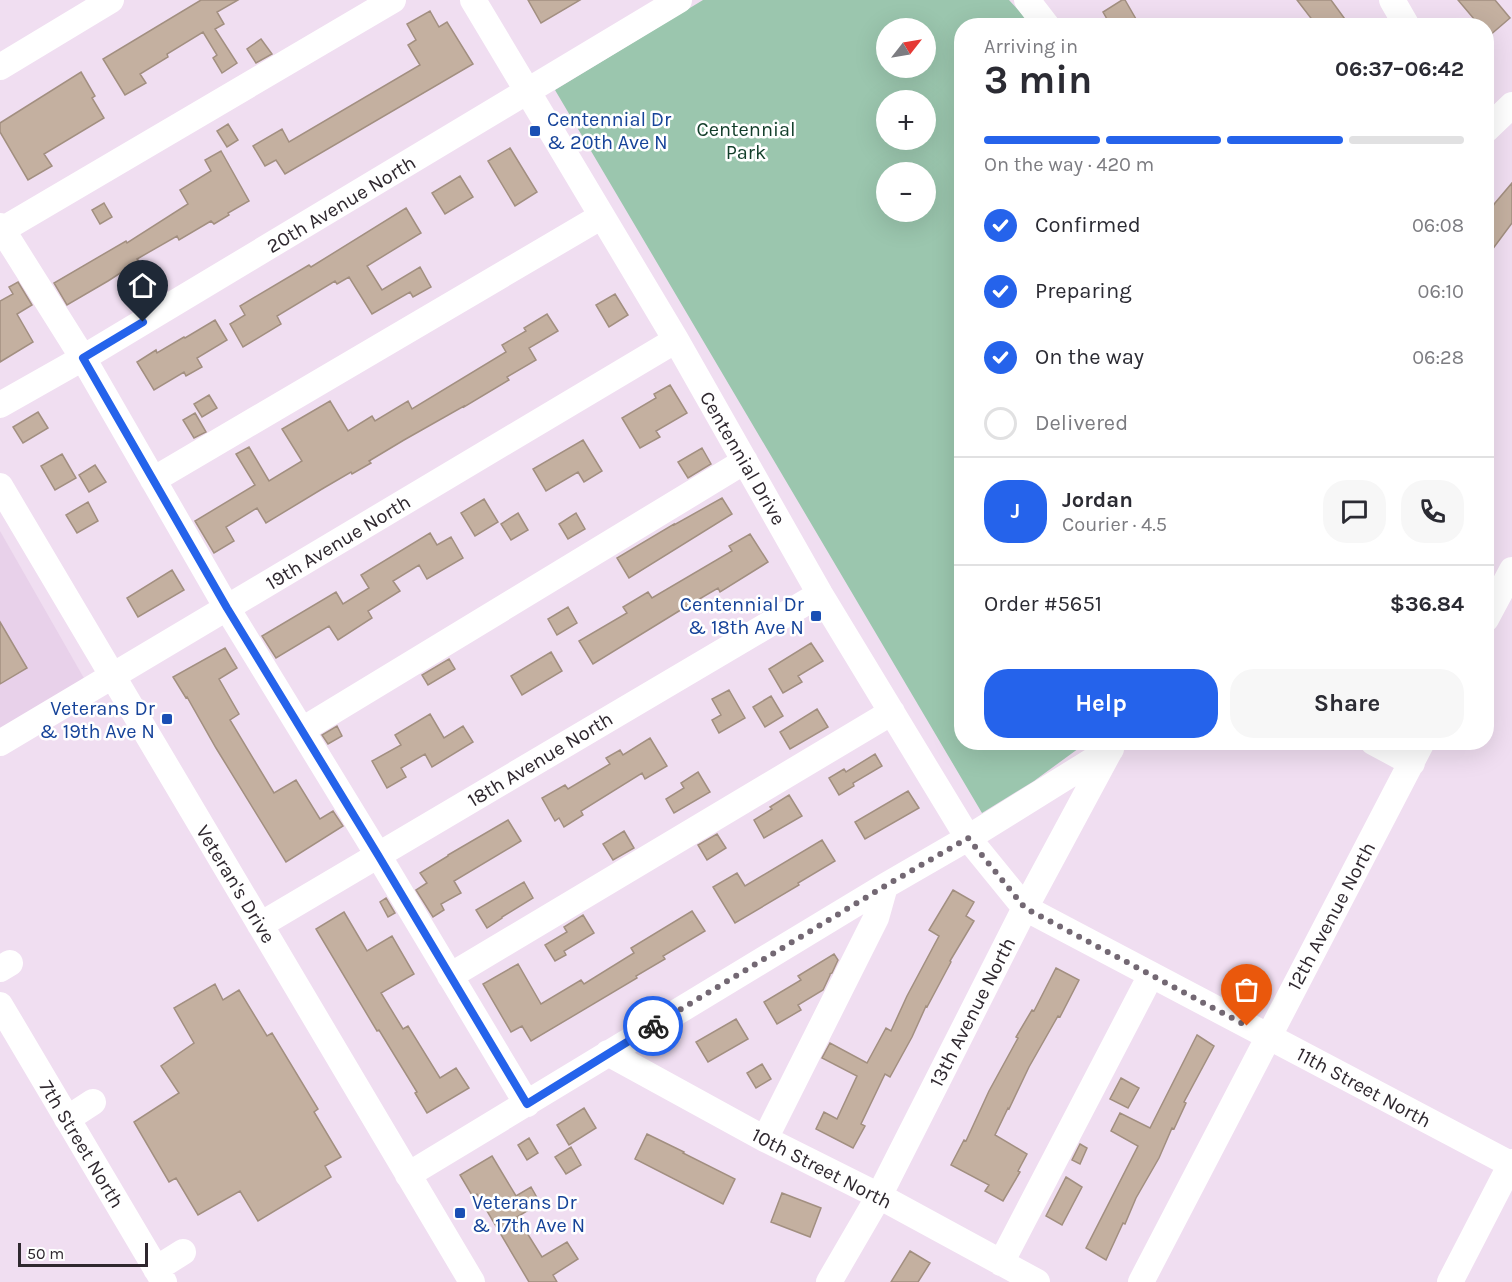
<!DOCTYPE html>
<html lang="en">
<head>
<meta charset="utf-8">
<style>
	body { margin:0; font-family:Karla,sans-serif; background:#f7f7f7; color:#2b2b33; height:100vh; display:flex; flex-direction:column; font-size:22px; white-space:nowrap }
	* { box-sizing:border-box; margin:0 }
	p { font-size:20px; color:#7c7c81 }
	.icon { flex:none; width:33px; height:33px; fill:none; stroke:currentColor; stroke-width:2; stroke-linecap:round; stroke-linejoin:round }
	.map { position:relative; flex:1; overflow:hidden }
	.side { position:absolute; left:954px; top:18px; width:540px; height:732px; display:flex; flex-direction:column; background:#fff; border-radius:24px; box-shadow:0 6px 24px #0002 }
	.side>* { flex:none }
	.needle { width:39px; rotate:59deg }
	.tools { position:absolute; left:876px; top:18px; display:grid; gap:12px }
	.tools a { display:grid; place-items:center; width:60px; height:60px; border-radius:50%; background:#fff; box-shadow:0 6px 24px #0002; font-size:30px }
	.scale { position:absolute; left:18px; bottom:15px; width:130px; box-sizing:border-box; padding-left:6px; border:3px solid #2f282f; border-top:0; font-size:16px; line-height:21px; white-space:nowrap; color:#2f282f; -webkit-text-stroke:4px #fff; paint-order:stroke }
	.pin { position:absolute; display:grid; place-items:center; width:51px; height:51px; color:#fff; margin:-62px -26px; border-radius:50% 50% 50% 0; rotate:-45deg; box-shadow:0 0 6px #0007 }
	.pin .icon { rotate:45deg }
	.courier { position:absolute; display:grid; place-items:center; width:60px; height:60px; margin:-30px; border:4px solid #2563eb; border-radius:50%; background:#fff; color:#222; box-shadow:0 2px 8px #0007 }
	.headline em { font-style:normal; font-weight:700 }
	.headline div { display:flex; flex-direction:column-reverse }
	.headline { display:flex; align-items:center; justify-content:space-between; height:102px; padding:0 30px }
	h1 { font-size:39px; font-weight:700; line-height:45px }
	.bar { display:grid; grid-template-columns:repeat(4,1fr); gap:9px 6px; align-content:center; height:72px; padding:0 30px }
	.bar i { height:8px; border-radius:4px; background:#e1e1e2 }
	.bar .on { background:#2563eb }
	.bar p { grid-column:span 4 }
	.line { display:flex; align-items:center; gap:15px; padding:0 30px; border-top:2px solid #e1e1e2 }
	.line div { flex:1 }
	.round { display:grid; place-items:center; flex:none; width:63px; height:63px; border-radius:24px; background:#f7f7f7 }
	ol { padding:0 30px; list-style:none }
	li { display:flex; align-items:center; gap:18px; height:66px }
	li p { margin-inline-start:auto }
	li .icon { padding:6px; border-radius:50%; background:#2563eb; color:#fff; stroke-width:4 }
	li:last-child { color:#7c7c81 }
	li i { width:33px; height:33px; border:3px solid #e1e1e2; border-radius:50% }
	.action { display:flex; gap:12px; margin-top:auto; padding:12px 30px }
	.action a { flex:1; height:69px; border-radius:24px; background:#2563eb; color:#fff; font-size:24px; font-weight:700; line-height:69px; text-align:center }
	.action a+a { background:#f7f7f7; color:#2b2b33 }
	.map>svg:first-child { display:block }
</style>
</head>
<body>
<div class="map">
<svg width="1512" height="1282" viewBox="0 0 1512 1282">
	<rect width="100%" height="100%" fill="#f0def1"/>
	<!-- built -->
	<path fill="#e8d1ea" d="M0 531 85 680 0 730Z"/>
	<!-- green -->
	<path fill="#9bc6ae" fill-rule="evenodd" d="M703 0H1009L1032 25 962 26V742L1086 743 1034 781 982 813 555 90ZM886 28H926V68H886ZM886 100H926V140H886ZM886 172H926V212H886Z"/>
	<!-- building -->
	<path fill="#c4b0a0" stroke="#a28f80" stroke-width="1.5" d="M201 0H238L217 12 224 24 215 29 237 63 222 73 213 58 217 55 203 32 167 54 168 57 140 74 146 83 125 95 103 59Z
		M528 0H580L541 23Z
		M1122 0H1125L1140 26H1111L1103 12Z
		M1297 0H1331L1350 26H1317Z
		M1458 0H1495L1510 18 1489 36 1486 33V26H1480Z
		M430 11 439 27 447 22 473 64 285 174 276 160 265 166 253 146 282 129 289 142 420 65 408 45 416 40 407 24Z
		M261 39 272 54 256 63 247 49Z
		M81 72 95 96 92 98 104 118 44 154 52 166 28 180 0 132V123Z
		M228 124 238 140 227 147 217 131Z
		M510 148 537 192 515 206 488 161Z
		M221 151 249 201 228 213 229 215 214 224 211 221 179 240 177 236 137 259 139 261 108 281 67 305 54 283 126 241 127 243 188 204 180 190 211 171 205 160Z
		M460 176 473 197 445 214 432 193Z
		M1512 183V223L1486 258V216L1495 203Z
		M104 203 112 217 100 224 92 210Z
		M406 208 421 233 367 266 382 290 420 267 431 287 413 297 410 292 372 314 349 277 337 284 335 281 277 316 281 324 243 347 230 324 245 315 240 306 309 265 311 267Z
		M18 282 32 305 17 314 33 342 0 362V301L13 294 9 287Z
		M615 294 628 315 609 327 596 305Z
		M547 314 558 331 529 348 536 360 507 377 509 380 464 407V406L404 440 369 461 371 463 352 474 351 472 322 489 266 523 257 508 226 527 234 541 214 553 195 521 255 485 236 454 249 447 269 481 302 461 282 429 301 418 330 401 348 431 372 416 375 421 408 401 412 409 506 352 502 345 526 331 524 328Z
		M215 320 227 340 197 358 202 367 186 376 184 372 154 390 137 362 156 350 157 353 184 337 185 338Z
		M670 385 687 413 656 431 660 437 640 448 622 418 656 398 654 394Z
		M209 395 217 408 202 417 194 404Z
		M38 412 48 428 23 443 13 427Z
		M195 413 206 432 194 438 183 420Z
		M583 440 602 471 584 482 578 472 546 491 533 469Z
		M702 448 711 464 688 478 678 462Z
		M62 454 76 478 55 490 41 466Z
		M95 465 106 482 89 492 79 475Z
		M722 498 732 514 629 578 617 558 674 524V525Z
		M484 499 498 522 475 536 461 513Z
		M88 502 98 521 77 533 66 515Z
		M518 513 528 530 511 540 501 524Z
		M576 513 585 529 568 539 559 524Z
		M430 533 437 545 451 537 463 558 427 579 419 565 393 581 400 591 368 611 372 618 338 640 329 626 276 658 262 636 336 592 343 604 369 588 361 575Z
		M750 534 768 562 720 592 718 588 679 611 593 664 579 641 627 613 623 607 648 592 652 598 732 551 729 546Z
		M172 570 184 590 138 617 127 598Z
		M568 607 577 623 557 635 548 619Z
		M0 622 27 668 0 684Z
		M811 643 823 661 798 676 802 682 783 693 769 669Z
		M225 648 237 668 219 679 239 714 230 720 274 793 296 780 320 819 333 811 343 826 286 862 216 748 187 697 186 698 173 677Z
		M551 652 562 671 522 695 511 676Z
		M449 659 455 669 428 685 422 675Z
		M729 690 745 718 719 733 712 720 721 715 712 699Z
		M771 696 783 716 765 727 753 707Z
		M817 709 828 727 790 749 780 732Z
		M430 714 444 738 463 726 473 742 432 767 425 754 401 768 406 777 387 788 372 761 401 745 395 735Z
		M337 726 342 736 328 744 322 735Z
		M650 738 667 766 645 779 642 773 581 811 583 815 564 827 559 818 555 821 542 798 565 785 568 789 610 764 606 758 620 750 623 755Z
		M875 754 882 766 853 783 854 786 839 795 829 778 844 769 846 772Z
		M698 772 710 792 674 813 666 799 684 788 681 783Z
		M908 791 919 808 865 839 855 822Z
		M789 795 802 816 764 838 754 820 772 809 770 807Z
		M508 820 521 841 454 881 461 893 441 904 444 910 433 917 416 890 427 883 420 873 448 856V855Z
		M624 831 634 848 613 860 603 844Z
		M717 834 726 848 707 860 698 845Z
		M822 840 835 861 798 883 799 885 735 923 713 887 737 873 745 886Z
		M524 882 533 898 502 917V918L487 928 476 910Z
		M953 890 974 902 966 916 974 921 950 961 951 962 927 1007 926 1006 912 1037 890 1077 885 1074 861 1124 865 1126 853 1148 816 1129 824 1112 837 1119 857 1076 822 1058 830 1043 867 1063 886 1028 891 1031 907 996 939 936 929 930Z
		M386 898 395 913 388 917 380 902Z
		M692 911 705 931 663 956 665 959 636 976 637 978 531 1041 522 1026 511 1032 483 984 518 964 541 1004 581 980 584 984 634 953 631 948Z
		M344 912 367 951 392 936 414 974 381 993 403 1029 408 1026 440 1078 456 1068 469 1088 427 1113 415 1093 417 1092 379 1030 377 1031 316 929Z
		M583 915 594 933 564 951 566 955 555 961 545 945 567 932 564 927Z
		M834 954 838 960 832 973 830 974V975L823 990 798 1005 801 1010 777 1024 764 1002 801 980 798 976Z
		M1056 968 1079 980 1060 1017 1058 1016 1029 1067 1009 1109 1008 1108 995 1135 1027 1154 1018 1171 1020 1172 1003 1201 985 1191 989 1185 951 1165 964 1140 966 1141 989 1091 1018 1038 1016 1037 1032 1010 1034 1011Z
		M215 984 223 1000 239 990 267 1036 272 1033 318 1109 314 1112 341 1157 325 1166 331 1177 258 1221 240 1191 198 1215 176 1178 169 1182 134 1122 179 1093 161 1066 194 1043 174 1008Z
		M736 1019 748 1039 708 1062 696 1042Z
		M1197 1035 1214 1046 1184 1102 1186 1103 1174 1129 1172 1128 1159 1158 1136 1198 1125 1224 1123 1223 1106 1260 1086 1248 1138 1146 1111 1131 1120 1113 1150 1128Z
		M762 1064 771 1079 756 1088 747 1073Z
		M1121 1078 1139 1088 1128 1108 1110 1099Z
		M584 1108 596 1128 569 1145 557 1125Z
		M647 1134 684 1152 683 1153 735 1179 723 1204 635 1159Z
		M529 1138 538 1153 527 1160 518 1145Z
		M1080 1144 1087 1148 1080 1164 1072 1160Z
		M571 1147 581 1165 566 1174 555 1157Z
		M492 1156 516 1196 531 1187 540 1203 517 1217 542 1257 567 1242 578 1259 553 1275 557 1282H529L477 1194 473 1197 460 1175Z
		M1066 1177 1082 1187 1062 1225 1046 1216Z
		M782 1193 821 1208 810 1237 771 1222Z
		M910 1251 930 1263 918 1282H891Z"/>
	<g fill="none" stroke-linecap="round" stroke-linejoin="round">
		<!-- minor -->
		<path stroke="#fff" stroke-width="26" d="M473 0 676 340 820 594 968 838 1025 908 1512 1165
			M1027 0 1047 26
			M1392 0 1407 26
			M0 67 111 0
			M1486 130 1512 105
			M0 226 83 358 227 608 378 855 527 1104
			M2 230 393 0
			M0 405 83 358 679 0
			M153 480 602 216
			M0 486 472 1282
			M1486 619 1512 570
			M302 730 745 461
			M1373 742 1412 763
			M0 743 676 340
			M260 925 820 594
			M0 969 10 963
			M450 976 892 712
			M0 1005 164 1282
			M608 1053 765 1139 879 1196 1037 1282
			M67 1119 93 1102
			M765 1139 876 918 885 886
			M408 1175 885 886 968 838 1111 749
			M1001 1263 1151 975
			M156 1269 183 1252
			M829 1282 879 1196 1025 908 1109 752
			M1141 1282 1422 742
			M1450 1282 1512 1162"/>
	</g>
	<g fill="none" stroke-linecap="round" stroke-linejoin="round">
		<!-- done -->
		<path stroke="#736873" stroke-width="6" stroke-dasharray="0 10.8" d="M653 1026 885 886 968 838 1025 908 1247 1026"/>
		<!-- route -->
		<path stroke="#2563eb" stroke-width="8" d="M143 322 83 358 227 608 378 855 527 1104 653 1026"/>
	</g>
	<!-- markers -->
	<g fill="#1a4fb4" stroke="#fff" stroke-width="2">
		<rect x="529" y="125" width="12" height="12" rx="3"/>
		<rect x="810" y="610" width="12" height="12" rx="3"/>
		<rect x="161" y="713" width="12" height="12" rx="3"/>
		<rect x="454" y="1207" width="12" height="12" rx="3"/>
	</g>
	<g text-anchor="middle" stroke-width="5" stroke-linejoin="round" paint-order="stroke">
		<!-- transit labels -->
		<g font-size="20" fill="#164399" stroke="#fff" text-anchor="start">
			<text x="547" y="126">Centennial Dr<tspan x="547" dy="23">&amp; 20th Ave N</tspan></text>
			<text x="804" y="611" text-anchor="end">Centennial Dr<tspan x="804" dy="23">&amp; 18th Ave N</tspan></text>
			<text x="155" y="715" text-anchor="end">Veterans Dr<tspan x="155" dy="23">&amp; 19th Ave N</tspan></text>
			<text x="472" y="1209">Veterans Dr<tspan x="472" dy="23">&amp; 17th Ave N</tspan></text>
		</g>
		<!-- park labels -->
		<g font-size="20" fill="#113d29" stroke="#fff">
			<text x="746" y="136">Centennial<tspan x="746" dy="23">Park</tspan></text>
		</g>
		<!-- street labels -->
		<g font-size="20" fill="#2f282f" stroke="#fff">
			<text transform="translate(341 204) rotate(-31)" y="7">20th Avenue North</text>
			<text transform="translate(743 458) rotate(60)" y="7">Centennial Drive</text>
			<text transform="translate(338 542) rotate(-31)" y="7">19th Avenue North</text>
			<text transform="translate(540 759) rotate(-31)" y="7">18th Avenue North</text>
			<text transform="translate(236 884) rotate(59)" y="7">Veteran's Drive</text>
			<text transform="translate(1331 916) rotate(-62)" y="7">12th Avenue North</text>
			<text transform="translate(972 1012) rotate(-63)" y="7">13th Avenue North</text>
			<text transform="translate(1364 1087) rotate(28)" y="7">11th Street North</text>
			<text transform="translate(82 1144) rotate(59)" y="7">7th Street North</text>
			<text transform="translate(822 1168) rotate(27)" y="7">10th Street North</text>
		</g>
	</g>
</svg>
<div class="tools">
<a><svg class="needle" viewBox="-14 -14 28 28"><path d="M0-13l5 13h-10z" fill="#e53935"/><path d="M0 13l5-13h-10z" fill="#7c7c81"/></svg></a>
<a>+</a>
<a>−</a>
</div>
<div class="scale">50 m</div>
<div class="pin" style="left:1247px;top:1026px;background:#ea580c"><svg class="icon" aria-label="bag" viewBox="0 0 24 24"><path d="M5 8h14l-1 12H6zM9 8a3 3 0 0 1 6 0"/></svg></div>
<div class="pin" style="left:143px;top:322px;background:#1f2937"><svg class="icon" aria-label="home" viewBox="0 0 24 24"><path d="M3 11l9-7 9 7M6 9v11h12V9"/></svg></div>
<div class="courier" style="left:653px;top:1026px"><svg class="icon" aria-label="bike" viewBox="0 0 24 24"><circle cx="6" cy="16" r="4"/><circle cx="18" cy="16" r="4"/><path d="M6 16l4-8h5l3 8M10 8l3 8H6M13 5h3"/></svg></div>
<section class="side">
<div class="headline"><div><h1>3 min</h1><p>Arriving in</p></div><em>06:37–06:42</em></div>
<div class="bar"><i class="on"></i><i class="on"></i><i class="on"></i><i></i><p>On the way · 420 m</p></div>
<ol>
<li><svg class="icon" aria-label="check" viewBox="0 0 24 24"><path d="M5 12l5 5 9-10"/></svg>Confirmed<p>06:08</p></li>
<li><svg class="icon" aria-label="check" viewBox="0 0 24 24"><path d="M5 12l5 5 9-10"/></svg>Preparing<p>06:10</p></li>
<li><svg class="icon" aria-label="check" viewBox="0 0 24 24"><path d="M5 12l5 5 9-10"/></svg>On the way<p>06:28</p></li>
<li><i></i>Delivered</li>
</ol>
<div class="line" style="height:108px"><b class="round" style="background:#2563eb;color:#fff">J</b><div><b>Jordan</b><p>Courier · 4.5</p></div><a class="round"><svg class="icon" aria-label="chat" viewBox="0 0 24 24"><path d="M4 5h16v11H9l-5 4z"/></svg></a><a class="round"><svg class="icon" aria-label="phone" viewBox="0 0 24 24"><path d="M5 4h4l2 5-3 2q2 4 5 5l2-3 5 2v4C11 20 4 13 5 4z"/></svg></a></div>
<div class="line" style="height:78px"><div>Order #5651</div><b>$36.84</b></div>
<div class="action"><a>Help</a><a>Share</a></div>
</section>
</div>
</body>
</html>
